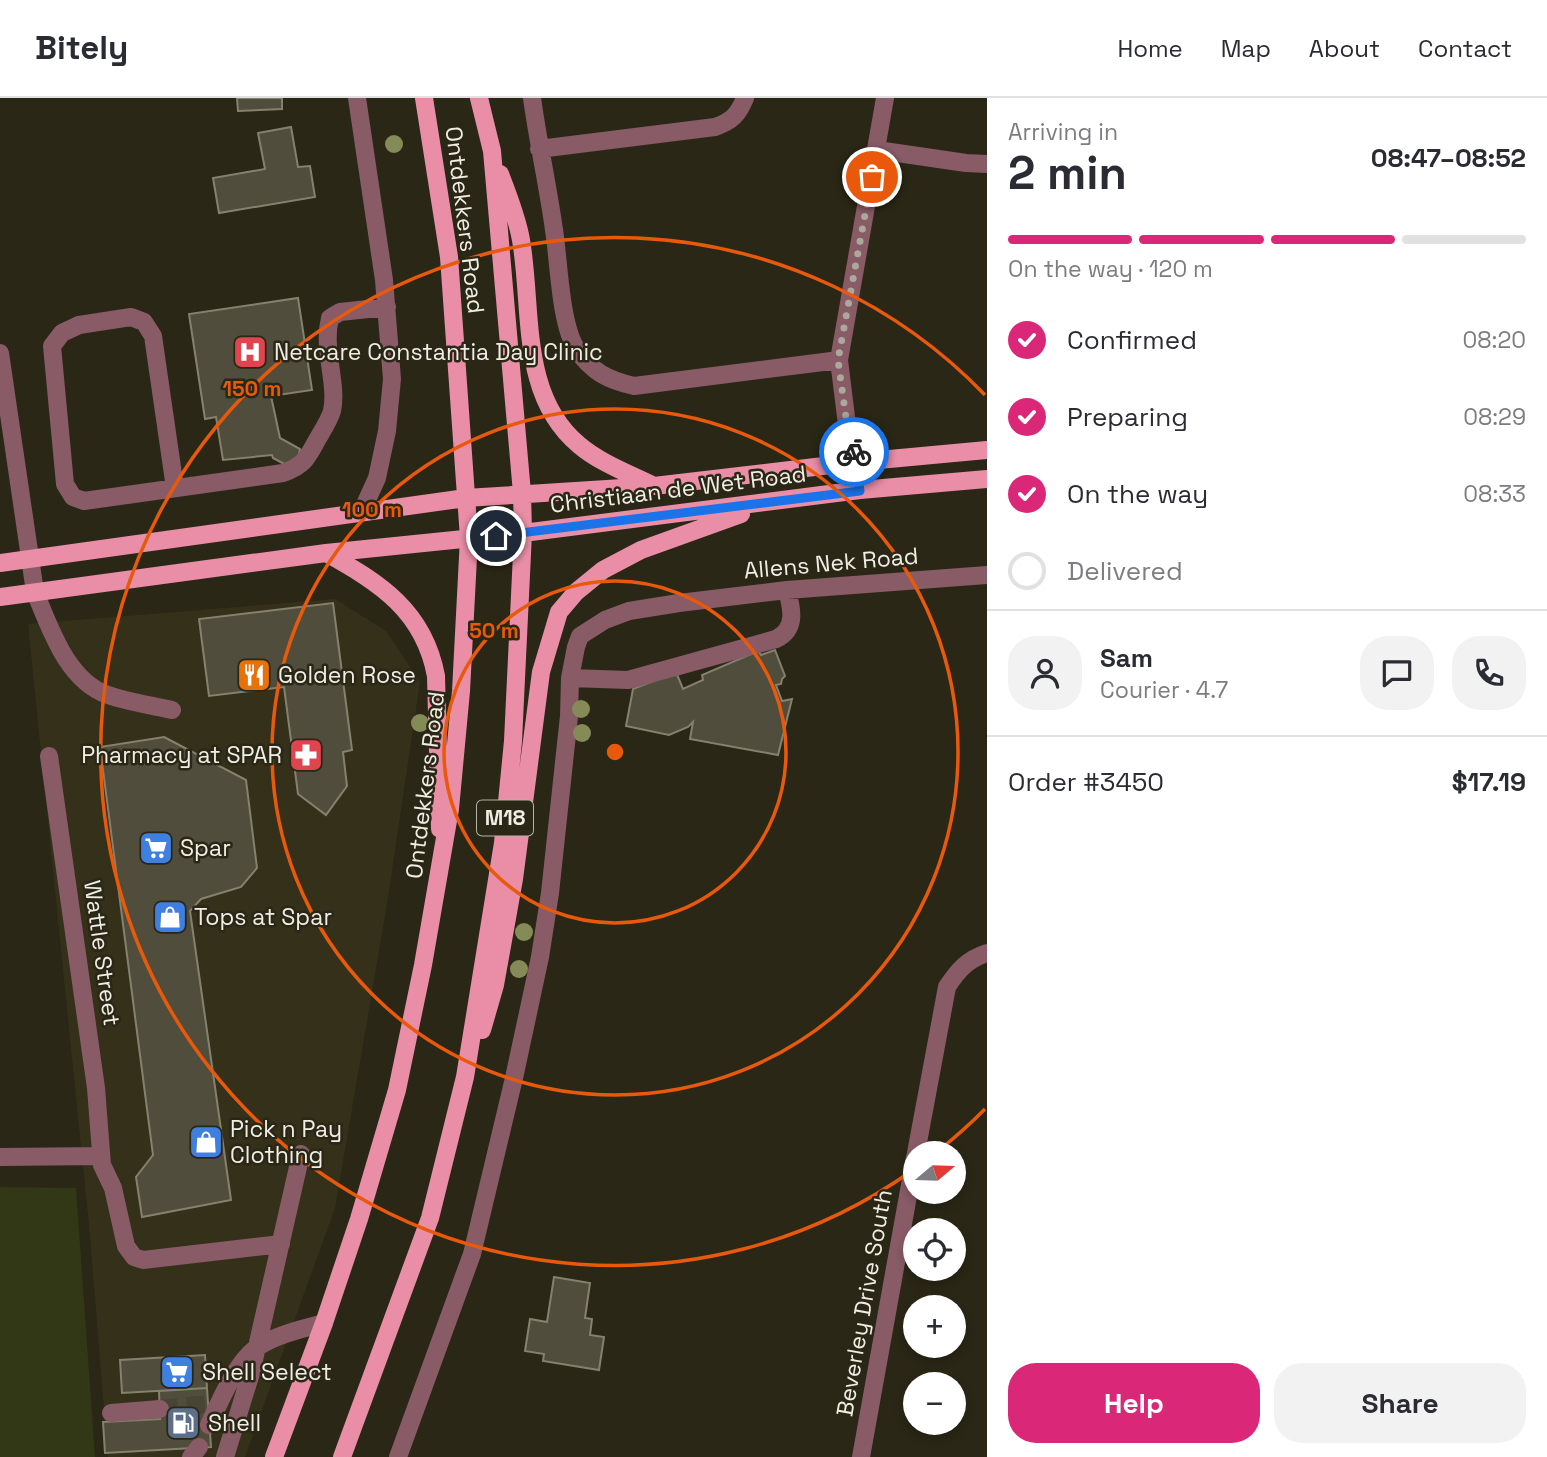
<!DOCTYPE html>
<html lang="en">
<head>
<meta charset="utf-8">
<style>
	body { margin:0; font-family:"Space Grotesk",sans-serif; background:#f2f2f3; color:#2b2b33; height:100vh; display:flex; flex-direction:column; font-size:26px; white-space:nowrap }
	* { box-sizing:border-box; margin:0 }
	p { font-size:23px; color:#7c7c81 }
	.icon { flex:none; width:38px; height:38px; fill:none; stroke:currentColor; stroke-width:2; stroke-linecap:round; stroke-linejoin:round }
	.map { position:relative; flex:1; overflow:hidden }
	.side { display:flex; flex-direction:column; background:#fff; width:560px }
	.side>* { flex:none }
	.needle { width:46px; rotate:71deg }
	.fabs { position:absolute; left:903px; top:1043px; display:grid; gap:14px }
	.fabs a { display:grid; place-items:center; width:63px; height:63px; border-radius:50%; background:#fff; box-shadow:0 4px 10px #0003; font-size:35px }
	.pin { position:absolute; display:grid; place-items:center; width:60px; height:60px; color:#fff; margin:-30px; border:4px solid #fff; border-radius:50%; box-shadow:0 2px 7px #0007 }
	.courier { position:absolute; display:grid; place-items:center; width:70px; height:70px; margin:-35px; border:5px solid #1a73e8; border-radius:50%; background:#fff; color:#222; box-shadow:0 2px 9px #0007 }
	.overview em { font-style:normal; font-weight:700 }
	.overview div { display:flex; flex-direction:column-reverse }
	.overview { display:flex; align-items:center; justify-content:space-between; height:119px; padding:0 21px }
	h1 { font-size:46px; font-weight:700; line-height:52px }
	.bar { display:grid; grid-template-columns:repeat(4,1fr); gap:10px 7px; align-content:center; height:84px; padding:0 21px }
	.bar i { height:9px; border-radius:5px; background:#e1e1e2 }
	.bar .active { background:#db2777 }
	.bar p { grid-column:span 4 }
	.line { display:flex; align-items:center; gap:18px; padding:0 21px; border-top:2px solid #e1e1e2 }
	.line div { flex:1 }
	.round { display:grid; place-items:center; flex:none; width:74px; height:74px; border-radius:28px; background:#f2f2f3 }
	ol { padding:0 21px; list-style:none }
	li { display:flex; align-items:center; gap:21px; height:77px }
	li p { margin-inline-start:auto }
	li .icon { padding:7px; border-radius:50%; background:#db2777; color:#fff; stroke-width:4 }
	li:last-child { color:#7c7c81 }
	li i { width:38px; height:38px; border:4px solid #e1e1e2; border-radius:50% }
	.action { display:flex; gap:14px; margin-top:auto; padding:14px 21px }
	.action a { flex:1; height:80px; border-radius:28px; background:#db2777; color:#fff; font-size:28px; font-weight:700; line-height:80px; text-align:center }
	.action a+a { background:#f2f2f3; color:#2b2b33 }
	header { display:flex; align-items:center; gap:42px; box-sizing:border-box; height:98px; padding:0 35px; background:#fff; border-bottom:2px solid #e1e1e2 }
	header strong { font-size:33px }
	nav { display:flex; gap:38px; margin-inline-start:auto; font-size:24px }
	main { display:flex; flex:1; min-height:0 }
	.map>svg:first-child { display:block }
</style>
</head>
<body>
<header>
<strong>Bitely</strong>
<nav><a>Home</a><a>Map</a><a>About</a><a>Contact</a></nav>
</header>
<main>
<div class="map">
<svg width="987" height="1359" viewBox="0 0 987 1359">
	<rect width="100%" height="100%" fill="#2a2716"/>
	<!-- built -->
	<path fill="#353019" d="M335 501 386 533 420 584 387 806 335 1110 245 1359H108L89 1127 28 526Z"/>
	<!-- green -->
	<path fill="#323715" d="M0 1089 76 1090 95 1359H0Z"/>
	<!-- building -->
	<path fill="#514d3c" stroke="#85816e" stroke-width="2" d="M237 0H282V11L238 13Z
		M291 29 298 69 310 68 315 99 219 115 213 80 265 71 258 35Z
		M298 200 312 292 271 298 280 340 300 351 298 361 288 368 273 360 272 357 223 362 216 319 205 321 189 216Z
		M333 505 352 652 343 654 347 688 326 717 298 696 284 589 209 598 199 521Z
		M775 552 785 578 782 581 781 586 776 587 782 603 792 601 778 657 690 641 693 624 688 629 669 637 626 628 633 591 676 574 683 591 703 582 702 577 758 553 761 557Z
		M164 639 246 682 257 770 241 789 201 801 190 813 231 1102 142 1119 136 1079 153 1057 100 649Z
		M554 1179 590 1185 585 1220 592 1221 590 1237 604 1239 599 1272 543 1263 544 1256 525 1253 530 1221 547 1224Z
		M205 1257 207 1290 122 1295 120 1262Z
		M207 1290 211 1349 105 1355 103 1324 160 1321 159 1293Z"/>
	<g fill="none" stroke-linecap="round" stroke-linejoin="round">
		<!-- minor-tunnel -->
		<path stroke="#484535" stroke-width="18" stroke-dasharray="18 9" stroke-linecap="butt" d="M160 1311 208 1306"/>
		<!-- minor -->
		<path stroke="#885b67" stroke-width="18" d="M357 0 384 182 392 281 387 333 377 380 362 413
			M532 0C538 44 548 88 554 132 559 163 560 227 577 252 592 274 608 282 634 288L839 262
			M539 51 715 29C732 23 738 17 745 0
			M877 52 966 65 987 66
			M0 255 35 494C50 530 67 583 108 597 128 604 151 607 172 612
			M175 390 153 238 144 224 131 219 79 227 62 235 52 248 65 386 73 399 84 403 283 375C303 368 307 361 317 342 322 333 329 323 332 313 338 286 322 251 330 220L340 214 387 209
			M860 392 857 364 847 327 839 262 885 0
			M570 580 628 582 776 541C797 531 792 511 787 492
			M49 658 96 990 102 1067 113 1090 126 1148 134 1159 143 1162 281 1146
			M916 1055 947 889C958 872 968 861 987 855
			M0 1059 101 1058
			M111 1315 160 1311
			M209 1327C219 1305 237 1262 258 1249 275 1237 305 1230 324 1225
			M191 1359 199 1349
			M225 1359 251 1275 301 1056
			M398 1359 472 1156 514 980 540 859 550 795 569 618 570 580 576 549 580 538 605 522 629 513 679 505 787 492 987 477
			M861 1359 915 1059"/>
		<!-- major -->
		<path stroke="#ea8ea7" stroke-width="18" d="M500 76C508 97 517 119 521 142 533 211 519 297 579 347 600 365 630 376 654 388
			M326 455C380 485 424 513 436 578L440 731
			M0 465 466 400 654 388 857 364 987 352
			M0 499 326 455 523 435 860 392 987 381
			M482 932 495 887 514 781 541 574 559 514 576 494 603 472 641 452 741 416
			M274 1359 324 1225 359 1121 397 992 423 867 450 711 461 593 469 440 449 159 424 0
			M342 1359 430 1120 465 979 503 745 513 643 523 435 522 395 492 53 479 0"/>
	</g>
	<!-- trees -->
	<g fill="#858b56">
		<circle cx="394" cy="46" r="9"/>
		<circle cx="581" cy="611" r="9"/>
		<circle cx="420" cy="625" r="9"/>
		<circle cx="582" cy="635" r="9"/>
		<circle cx="524" cy="834" r="9"/>
		<circle cx="519" cy="871" r="9"/>
	</g>
	<g fill="none" stroke-linecap="round" stroke-linejoin="round">
		<!-- done -->
		<path stroke="#aba89c" stroke-width="7" stroke-dasharray="0 12.6" d="M854 354 847 327 838 262 872 79"/>
		<!-- route -->
		<path stroke="#1a73e8" stroke-width="9" d="M496 438 860 393 854 354"/>
	</g>
	<!-- distance rings -->
	<g fill="none" stroke="#e8590c" stroke-width="3.5">
		<circle cx="615" cy="654" r="171"/>
		<circle cx="615" cy="654" r="343"/>
		<path d="M985 1011A514 514 0 0 1 938 1053M913 1072A514 514 0 1 1 985 297"/>
	</g>
	<!-- icons -->
	<defs>
		<g id="hospital-square" transform="scale(1.75)"><rect x="-9" y="-9" width="18" height="18" rx="4" fill="#e0444e" stroke="#2a2716"/><path d="M-5-5h3v3.5h4V-5h3V5h-3V1.5h-4V5h-3Z" fill="#fff"/></g>
		<g id="restaurant-square" transform="scale(1.75)"><rect x="-9" y="-9" width="18" height="18" rx="4" fill="#e8710a" stroke="#2a2716"/><path d="M-5-6h1v4h1v-4h1v4h1v-4h1v5L-1.5 .5V6h-2V.5L-5-1ZM5-6V6H3V1.5H1.5Q1.5-4 5-6Z" fill="#fff"/></g>
		<g id="pharmacy-square" transform="scale(1.75)"><rect x="-9" y="-9" width="18" height="18" rx="4" fill="#e0444e" stroke="#2a2716"/><path d="M-2-6h4v4h4v4h-4v4h-4v-4h-4v-4h4Z" fill="#fff"/></g>
		<g id="supermarket-square" transform="scale(1.75)"><rect x="-9" y="-9" width="18" height="18" rx="4" fill="#3f7fe0" stroke="#2a2716"/><path d="M-6-5.5h2.5l.6 2H6L4.5 2H-2.5L-4.4-4H-6ZM-1.5 3.2a1.3 1.3 0 1 0 .1 0ZM3 3.2a1.3 1.3 0 1 0 .1 0Z" fill="#fff"/></g>
		<g id="shop-square" transform="scale(1.75)"><rect x="-9" y="-9" width="18" height="18" rx="4" fill="#3f7fe0" stroke="#2a2716"/><path d="M-5-2.5h2.3a2.7 3.5 0 0 1 5.4 0H5L5.5 6h-11ZM-1.5-2.5h3a1.5 2.3 0 0 0-3 0Z" fill="#fff"/></g>
		<g id="fuel-square" transform="scale(1.75)"><rect x="-9" y="-9" width="18" height="18" rx="4" fill="#5c6f8a" stroke="#2a2716"/><path d="M-5.5-6h7V0h2V4h1.3V-2.5L3-4.5l.8-.8L6-3V5H2.5V1h-1V6h-7ZM-4.2-4.7v3.2H.2V-4.7Z" fill="#fff"/></g>
	</defs>
	<g fill-rule="evenodd">
		<use href="#hospital-square" x="250" y="254"/>
		<use href="#restaurant-square" x="254" y="577"/>
		<use href="#pharmacy-square" x="306" y="657"/>
		<use href="#supermarket-square" x="156" y="750"/>
		<use href="#shop-square" x="170" y="819"/>
		<use href="#shop-square" x="206" y="1044"/>
		<use href="#supermarket-square" x="177" y="1274"/>
		<use href="#fuel-square" x="183" y="1325"/>
	</g>
	<g text-anchor="middle" stroke-width="5" stroke-linejoin="round" paint-order="stroke">
		<!-- shield labels -->
		<rect fill="#2a2716" stroke="#b5b2a6" stroke-width="2" x="477" y="702.5" width="56" height="35" rx="5"/>
		<g font-size="21" font-weight="bold" fill="#f0eee4">
			<text x="505" y="727">M18</text>
		</g>
		<!-- street labels -->
		<g font-size="23" fill="#f0eee4" stroke="#2a2716">
			<text transform="translate(465 122) rotate(83)" y="8">Ontdekkers Road</text>
			<text transform="translate(678 391) rotate(-7)" y="8">Christiaan de Wet Road</text>
			<text transform="translate(831 465) rotate(-5)" y="8">Allens Nek Road</text>
			<text transform="translate(425 687) rotate(-83)" y="8">Ontdekkers Road</text>
			<text transform="translate(102 855) rotate(82)" y="8">Wattle Street</text>
			<text transform="translate(864 1205) rotate(-80)" y="8">Beverley Drive South</text>
		</g>
		<!-- poi labels -->
		<g font-size="23" fill="#f0eee4" stroke="#2a2716" text-anchor="start">
			<text x="274" y="262">Netcare Constantia Day Clinic</text>
			<text x="278" y="585">Golden Rose</text>
			<text x="282" y="665" text-anchor="end">Pharmacy at SPAR</text>
			<text x="180" y="758">Spar</text>
			<text x="194" y="827">Tops at Spar</text>
			<text x="230" y="1039">Pick n Pay<tspan x="230" dy="26">Clothing</tspan></text>
			<text x="202" y="1282">Shell Select</text>
			<text x="208" y="1333">Shell</text>
		</g>
	</g>
	<circle cx="615" cy="654" r="10" fill="#e8590c" stroke="#2a2716" stroke-width="3.5"/>
	<g font-size="21" text-anchor="middle" font-weight="bold" fill="#e8590c" stroke="#2a2716" stroke-width="5" stroke-linejoin="round" paint-order="stroke">
		<text x="252" y="298">150 m</text>
		<text x="372" y="419">100 m</text>
		<text x="494" y="540">50 m</text>
	</g>
</svg>
<div class="fabs">
<a><svg class="needle" viewBox="-14 -14 28 28"><path d="M0-13l5 13h-10z" fill="#e53935"/><path d="M0 13l5-13h-10z" fill="#7c7c81"/></svg></a>
<a><svg class="icon" aria-label="locate" viewBox="0 0 24 24"><circle cx="12" cy="12" r="6"/><path d="M12 2v4M12 18v4M2 12h4M18 12h4"/></svg></a>
<a>+</a>
<a>−</a>
</div>
<div class="pin" style="left:872px;top:79px;background:#ea580c"><svg class="icon" aria-label="bag" viewBox="0 0 24 24"><path d="M5 8h14l-1 12H6zM9 8a3 3 0 0 1 6 0"/></svg></div>
<div class="pin" style="left:496px;top:438px;background:#1f2937"><svg class="icon" aria-label="home" viewBox="0 0 24 24"><path d="M3 11l9-7 9 7M6 9v11h12V9"/></svg></div>
<div class="courier" style="left:854px;top:354px"><svg class="icon" aria-label="bike" viewBox="0 0 24 24"><circle cx="6" cy="16" r="4"/><circle cx="18" cy="16" r="4"/><path d="M6 16l4-8h5l3 8M10 8l3 8H6M13 5h3"/></svg></div>
</div>
<section class="side">
<div class="overview"><div><h1>2 min</h1><p>Arriving in</p></div><em>08:47–08:52</em></div>
<div class="bar"><i class="active"></i><i class="active"></i><i class="active"></i><i></i><p>On the way · 120 m</p></div>
<ol>
<li><svg class="icon" aria-label="check" viewBox="0 0 24 24"><path d="M5 12l5 5 9-10"/></svg>Confirmed<p>08:20</p></li>
<li><svg class="icon" aria-label="check" viewBox="0 0 24 24"><path d="M5 12l5 5 9-10"/></svg>Preparing<p>08:29</p></li>
<li><svg class="icon" aria-label="check" viewBox="0 0 24 24"><path d="M5 12l5 5 9-10"/></svg>On the way<p>08:33</p></li>
<li><i></i>Delivered</li>
</ol>
<div class="line" style="height:126px"><a class="round"><svg class="icon" aria-label="person" viewBox="0 0 24 24"><circle cx="12" cy="8" r="4"/><path d="M4 21q1-7 8-7t8 7"/></svg></a><div><b>Sam</b><p>Courier · 4.7</p></div><a class="round"><svg class="icon" aria-label="chat" viewBox="0 0 24 24"><path d="M4 5h16v11H9l-5 4z"/></svg></a><a class="round"><svg class="icon" aria-label="phone" viewBox="0 0 24 24"><path d="M5 4h4l2 5-3 2q2 4 5 5l2-3 5 2v4C11 20 4 13 5 4z"/></svg></a></div>
<div class="line" style="height:91px"><div>Order #3450</div><b>$17.19</b></div>
<div class="action"><a>Help</a><a>Share</a></div>
</section>
</main>
</body>
</html>
